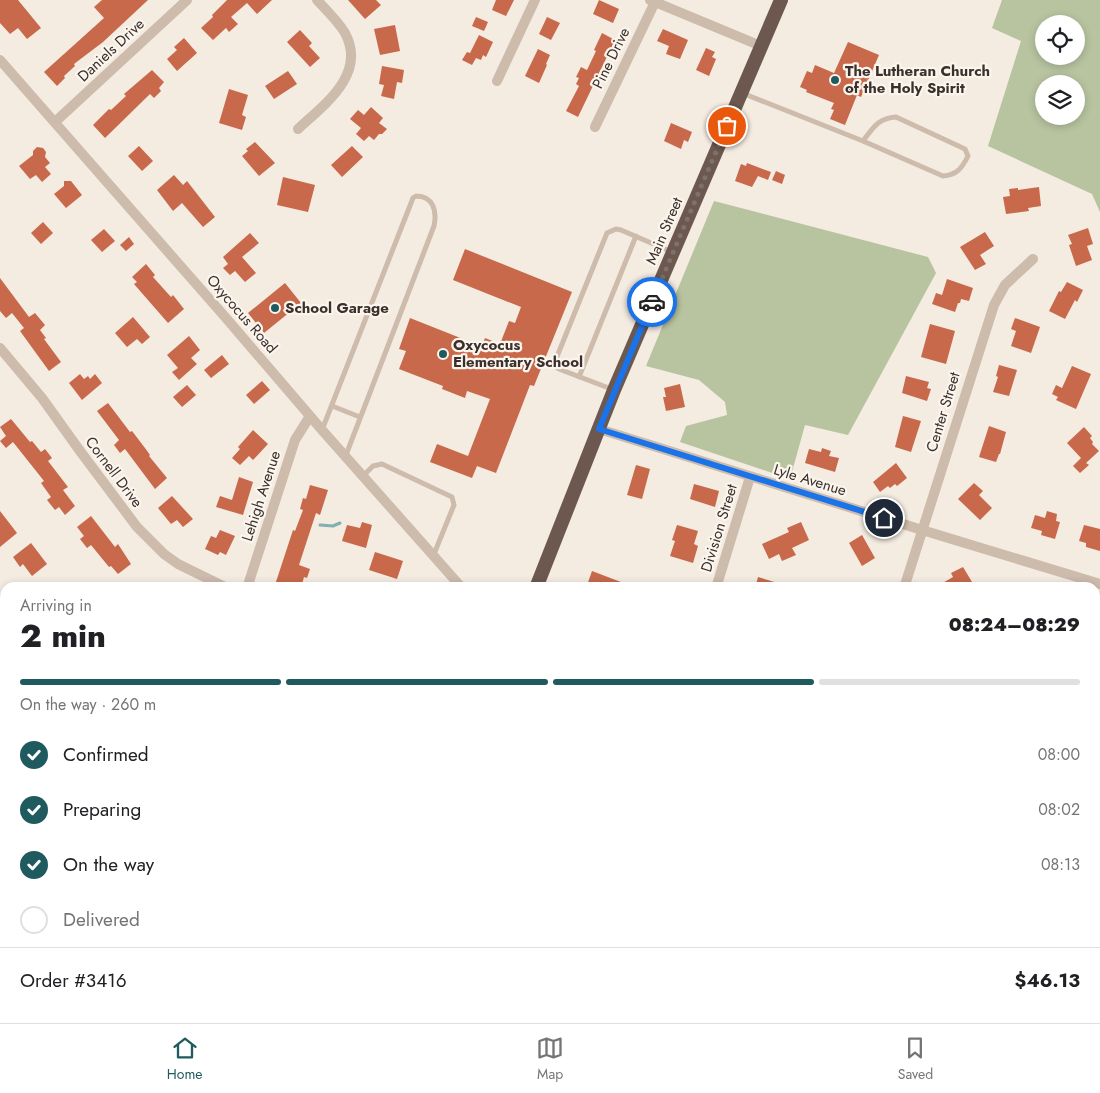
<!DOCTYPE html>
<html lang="en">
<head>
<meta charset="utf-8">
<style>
	body { margin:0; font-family:Jost,sans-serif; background:#f6f6f6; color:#202124; height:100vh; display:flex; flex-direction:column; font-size:19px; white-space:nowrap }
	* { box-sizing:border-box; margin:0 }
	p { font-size:16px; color:#757577 }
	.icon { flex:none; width:28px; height:28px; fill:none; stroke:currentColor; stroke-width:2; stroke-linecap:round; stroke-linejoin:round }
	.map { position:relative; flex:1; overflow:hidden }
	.sheet { position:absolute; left:0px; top:582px; width:1100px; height:441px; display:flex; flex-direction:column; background:#fff; border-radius:15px 15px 0 0; box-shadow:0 2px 8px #0003 }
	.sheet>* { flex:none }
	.buttons { position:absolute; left:1035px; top:15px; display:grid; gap:10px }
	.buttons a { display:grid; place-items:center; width:50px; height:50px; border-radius:50%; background:#fff; box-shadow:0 2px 8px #0003; font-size:25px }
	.pin { position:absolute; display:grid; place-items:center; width:42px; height:42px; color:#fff; margin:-21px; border:2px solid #fff; border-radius:50%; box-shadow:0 1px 5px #0007 }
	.courier { position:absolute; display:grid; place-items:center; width:50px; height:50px; margin:-25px; border:4px solid #1a73e8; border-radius:50%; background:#fff; color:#222; box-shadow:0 1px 6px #0007 }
	.summary em { font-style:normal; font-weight:800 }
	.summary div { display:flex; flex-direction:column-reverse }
	.summary { display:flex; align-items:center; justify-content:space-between; height:85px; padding:0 20px }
	h1 { font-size:32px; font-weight:800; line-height:38px }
	.bar { display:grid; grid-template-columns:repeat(4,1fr); gap:8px 5px; align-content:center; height:60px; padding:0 20px }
	.bar i { height:6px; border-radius:4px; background:#e0e0e0 }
	.bar .active { background:#1f5a5e }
	.bar p { grid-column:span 4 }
	.line { display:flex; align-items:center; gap:12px; padding:0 20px; border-top:1px solid #e0e0e0 }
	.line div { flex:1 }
	ol { padding:0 20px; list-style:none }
	li { display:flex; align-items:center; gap:15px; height:55px }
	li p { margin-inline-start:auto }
	li .icon { padding:5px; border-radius:50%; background:#1f5a5e; color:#fff; stroke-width:4 }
	li:last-child { color:#757577 }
	li i { width:28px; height:28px; border:2px solid #e0e0e0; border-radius:50% }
	.menu { display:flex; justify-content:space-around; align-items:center; height:70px; border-top:1px solid #e0e0e0; background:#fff; font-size:14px; color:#757577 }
	.menu a { display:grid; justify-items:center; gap:2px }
	.menu .active { color:#1f5a5e }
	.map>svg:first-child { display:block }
</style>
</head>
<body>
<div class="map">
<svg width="1100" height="1023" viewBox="0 0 1100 1023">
	<rect width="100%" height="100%" fill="#f4ebe1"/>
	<!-- green -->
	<path fill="#b8c4a0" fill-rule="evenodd" d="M1002 0H1100V212L1092 194 988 146 1021 41 992 28ZM1044 24H1076V56H1044ZM1044 84H1076V116H1044Z
		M714 201 928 257 936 273 848 435 805 425 790 479 680 442 686 426 727 415 725 402 699 380 646 366Z
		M129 1019H173L182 1023H111Z
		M302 1019H355L354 1023H315Z"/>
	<!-- water -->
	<path fill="#7fb0b2" d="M0 972 5 974V1019H111V1023H0Z"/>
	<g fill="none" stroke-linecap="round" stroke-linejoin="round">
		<!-- stream -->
		<path stroke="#7fb0b2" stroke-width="3" d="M320 525 333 526 340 523"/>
	</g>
	<!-- building -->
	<path fill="#c8694b" d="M0 0H18L41 28 27 39 18 28 10 34 0 23Z
		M102 0H148L103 42 74 64 75 66 64 76 65 78 57 86 44 72 104 18 94 7Z
		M227 0H272L257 14 247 3 231 17 238 24 229 32 226 28 213 40 201 28 213 17 212 15Z
		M348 0H376L381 5 365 19Z
		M496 0H514L506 16 492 10Z
		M599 0 619 9 613 23 593 14Z
		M476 17 488 22 484 31 472 26Z
		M547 17 560 23 551 40 539 34Z
		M395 25 400 51 380 55 374 29Z
		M663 29 688 40 680 59 666 54 669 46 657 41Z
		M300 30 312 43 309 46 320 58 310 67 287 42Z
		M602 33 615 40 578 117 566 111 579 86 576 84 579 78 576 77 581 67 587 70 596 51 594 50Z
		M479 35 493 42 486 57 483 55 481 60 476 58 472 65 462 60 467 52 470 53Z
		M184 38 197 53 177 71 167 59 177 50 174 47Z
		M848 42 879 55 861 97 857 95 845 125 830 119 834 110 831 109 834 103 806 92 807 90 800 87 807 71 812 73 815 65 834 73Z
		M706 48 715 52 712 57 716 59 709 76 696 70Z
		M538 49 550 55 546 64 547 65 539 83 525 76Z
		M382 66 404 70 402 83 397 82 394 99 381 96 384 85 379 84Z
		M152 70 164 82 159 88 161 91 154 98 150 94 105 138 93 125 109 109 111 110 126 96 124 94Z
		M288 71 297 84 274 99 265 86Z
		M229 89 248 95 242 115 246 117 242 130 219 123Z
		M371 107 383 118 379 123 387 129 382 134H379L374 140 369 136 364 141 356 134 361 128 350 119 358 110 364 115Z
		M671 123 692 132 688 142 684 140 681 149 664 141Z
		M255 142 275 163 259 176 242 156 248 151 246 149Z
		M139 146 153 161 142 171 128 156Z
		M352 146 363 157 342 177 331 165Z
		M37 147 43 148 46 152 45 157 50 163 45 167 51 174 42 182 36 175 30 179 19 166 33 155V151Z
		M747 163 771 172 768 180 758 176 752 187 735 181 741 164 746 166Z
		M776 171 785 175 782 184 772 180Z
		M174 175 183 185 187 181 215 217 203 227 182 203 173 211 157 190Z
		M283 177 315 185 308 212 277 205Z
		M64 181H71L82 195 66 208 54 194 64 186Z
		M1039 187 1041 206 1028 208 1029 211 1006 214 1003 197 1010 196 1009 189 1018 188V190Z
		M43 222 53 233 41 244 31 233Z
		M1088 228 1093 244 1087 246 1092 260 1076 266 1069 245 1072 244 1068 235Z
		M104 229 115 241 102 252 91 240Z
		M985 232 994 246 980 255 986 264 975 270 960 247Z
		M250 233 259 243 242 257 256 273 245 282 235 271 230 275 223 268 228 264 223 257Z
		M129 237 134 244 126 251 120 245Z
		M465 249 572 292 534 386 530 385 496 473 477 466 472 478 430 462 437 444 468 456 490 399 467 391 465 398 442 389 443 386 399 369 406 351 399 349 410 318 463 339 461 344 480 352 485 338 500 344 509 321 515 323 521 307 453 280Z
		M146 264 155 275 153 277 171 297 173 295 184 309 168 323 134 284 137 282 132 277Z
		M0 278 29 317 35 313 45 325 40 330 46 338 44 339 61 362 49 371 20 331 24 328 12 313 6 318 0 311Z
		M947 279 973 288 969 301 961 299 960 303H958L955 312 932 304 936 293 942 295Z
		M1067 282 1083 290 1077 302 1075 300 1065 319 1049 311 1059 291 1061 292Z
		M285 283 301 303 264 333 248 313Z
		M133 317 150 337 142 344 137 339 127 347 115 333Z
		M1015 318 1040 327 1031 353 1011 346 1016 331 1011 329Z
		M930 324 955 331 946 364 921 357Z
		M189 336 200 350 191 358 197 364 179 380 172 372 178 368 167 355Z
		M222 355 229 364 211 378 204 370Z
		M999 365 1017 370 1009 396 993 392 998 377 996 376Z
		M1072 366 1091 374 1076 409 1056 400 1058 397 1052 394 1056 385 1062 388Z
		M80 374 84 379 88 376 90 379 95 374 102 383 82 400 69 383Z
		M906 376 929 382 927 388 931 389 927 401 902 393Z
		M262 381 270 390 254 404 246 395Z
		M680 384 685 407 666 411 663 397H666L664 388Z
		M187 385 196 395 182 407 173 397Z
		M108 403 130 432 132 431 145 448 150 455 149 456 167 478 155 489 125 449 120 453 114 445 119 440 97 411Z
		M903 416 921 421 911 452 895 447Z
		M11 419 30 442 32 441 41 452 45 449 52 458 48 461 68 487 63 490 75 506 65 515 59 507 55 510 47 500 51 497 41 483 44 481 13 442 6 448 0 441 6 436 0 427Z
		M989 426 1006 432 1000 454H999L996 462 979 457Z
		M1084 427 1092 436 1090 438 1093 442 1092 444 1099 451 1086 463 1089 465 1080 473 1073 466 1081 458 1067 443Z
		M253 430 268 444 253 460 249 456 240 465 232 458 240 449 238 447Z
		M822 448 831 451 829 456 839 458 835 472 805 463 809 449 821 452Z
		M896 463 907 478 897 486 895 484 890 488 888 486 880 492 873 482Z
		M636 465 650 469 642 499 627 495Z
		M239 477 253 482 243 515 216 507 220 496 232 500Z
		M974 483 983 491 979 495 992 508 980 520 958 499Z
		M694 484 719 491 715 507 690 499Z
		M310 485 328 490 320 515 316 513 299 565 310 569 307 578 304 577 301 588H274L293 530 295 531 303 510 300 509 303 498 306 499Z
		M172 496 193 519 183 527 177 520 171 524 158 508Z
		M0 511 17 533 0 547Z
		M1047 511 1057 514 1056 521 1060 522 1055 539 1041 535 1042 531 1031 528 1035 515 1045 518Z
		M91 516 115 547 118 544 131 564 118 574 111 566 109 567 91 545 87 548 80 539 84 536 77 527Z
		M362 522 372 525 366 548 342 541 347 525 360 528Z
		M801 522 809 540 792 548 796 555 782 561 779 554 769 559 762 544 789 532 787 528Z
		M677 525 698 531 694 544 698 546 693 563 670 556 675 541 672 540Z
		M1084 525 1100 529V551L1086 547V543L1079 541Z
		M220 530 235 536 226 555 220 552 218 555 205 549 211 536 216 538Z
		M862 535 875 558 862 566 849 543Z
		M31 543 47 564 32 576 23 564 20 567 13 557Z
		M375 552 403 561 397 579 369 570Z
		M963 567 972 582 962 588H934L953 577 951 573Z
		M592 571 634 587 633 588H586Z
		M758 577 784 585V588H755Z"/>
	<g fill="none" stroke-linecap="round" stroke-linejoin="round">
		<!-- service -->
		<path stroke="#cdbbac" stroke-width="5" d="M742 93 863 141 943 176C957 175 962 168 968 156L965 149 896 117C878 118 873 128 863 141
			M579 377 636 236
			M614 390 559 369 556 367V359L607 233 616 229 621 230 672 252
			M332 406 360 417
			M322 430 413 198 416 196C434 196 437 212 434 226L346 455
			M363 476 373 466 382 464 452 497 454 505 434 554"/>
		<!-- minor -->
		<path stroke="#cdbbac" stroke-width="10" d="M650 0 761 46
			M0 60 226 318 322 430 462 588
			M497 81 535 0
			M55 122 187 0
			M595 127 655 2
			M298 129C325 104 367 74 345 33 338 21 326 10 317 0
			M0 348 42 398 80 451 137 527 164 554 178 564 227 588
			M599 429 922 530 1100 584
			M247 588 295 440 310 416
			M716 588 750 477
			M904 588 994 305 1005 285 1033 259
			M0 599 5 606
			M0 795 5 790
			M0 847 5 853
			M1095 896H1100
			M187 1019 195 1023
			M1033 1019 1048 1023
			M582 1023 583 1019
			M770 1023 771 1019
			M932 1023 933 1019"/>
		<!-- trunk -->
		<path stroke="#6c584f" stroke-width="14" d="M536 588 614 390 781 0
			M370 1023 371 1019"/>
	</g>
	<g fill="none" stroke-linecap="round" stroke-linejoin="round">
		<!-- done -->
		<path stroke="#7c716b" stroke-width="5" stroke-dasharray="0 9" d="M652 302 727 126"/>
		<!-- route -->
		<path stroke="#1a73e8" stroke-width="6" d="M652 302 599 429 884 518"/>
	</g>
	<!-- markers -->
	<g fill="#1f5a5e" stroke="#fbf5ee" stroke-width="2">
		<circle cx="835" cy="80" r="5"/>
		<circle cx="275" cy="308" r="5"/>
		<circle cx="443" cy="354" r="5"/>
	</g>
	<g text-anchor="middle" stroke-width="4.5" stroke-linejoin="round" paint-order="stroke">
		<!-- street labels -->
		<g font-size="15" fill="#3b302b" stroke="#fbf5ee">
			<text transform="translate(111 50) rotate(-43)" y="5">Daniels Drive</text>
			<text transform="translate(611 58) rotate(-64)" y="5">Pine Drive</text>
			<text transform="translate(664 231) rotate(-67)" y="5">Main Street</text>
			<text transform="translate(242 314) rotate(49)" y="5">Oxycocus Road</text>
			<text transform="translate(943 412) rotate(-73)" y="5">Center Street</text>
			<text transform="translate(114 472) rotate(53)" y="5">Cornell Drive</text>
			<text transform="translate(810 480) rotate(17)" y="5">Lyle Avenue</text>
			<text transform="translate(261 496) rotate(-72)" y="5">Lehigh Avenue</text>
			<text transform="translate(719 528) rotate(-73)" y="5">Division Street</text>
		</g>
		<!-- poi labels -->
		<g font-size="15" font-weight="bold" fill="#3b302b" stroke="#fbf5ee" text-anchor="start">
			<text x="845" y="76">The Lutheran Church<tspan x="845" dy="17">of the Holy Spirit</tspan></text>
			<text x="285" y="313">School Garage</text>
			<text x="453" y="350">Oxycocus<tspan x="453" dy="17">Elementary School</tspan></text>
		</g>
	</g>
</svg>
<div class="buttons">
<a><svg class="icon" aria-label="locate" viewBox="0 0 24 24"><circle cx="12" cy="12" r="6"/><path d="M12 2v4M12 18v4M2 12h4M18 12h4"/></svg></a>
<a><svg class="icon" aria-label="layers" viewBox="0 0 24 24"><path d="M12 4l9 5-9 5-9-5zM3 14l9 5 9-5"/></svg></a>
</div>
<div class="pin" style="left:727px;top:126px;background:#ea580c"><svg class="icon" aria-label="bag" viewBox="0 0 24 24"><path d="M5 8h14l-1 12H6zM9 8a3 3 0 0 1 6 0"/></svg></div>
<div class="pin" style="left:884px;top:518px;background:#1f2937"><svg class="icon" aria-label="home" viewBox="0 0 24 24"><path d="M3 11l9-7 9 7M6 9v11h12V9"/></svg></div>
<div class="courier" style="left:652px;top:302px"><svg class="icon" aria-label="car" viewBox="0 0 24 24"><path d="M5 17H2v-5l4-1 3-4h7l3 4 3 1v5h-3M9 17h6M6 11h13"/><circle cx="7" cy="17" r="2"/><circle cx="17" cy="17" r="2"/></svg></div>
<section class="sheet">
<div class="summary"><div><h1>2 min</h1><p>Arriving in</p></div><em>08:24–08:29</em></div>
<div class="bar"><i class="active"></i><i class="active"></i><i class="active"></i><i></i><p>On the way · 260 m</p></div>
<ol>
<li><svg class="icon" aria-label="check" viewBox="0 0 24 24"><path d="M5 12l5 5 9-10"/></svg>Confirmed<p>08:00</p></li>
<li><svg class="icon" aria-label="check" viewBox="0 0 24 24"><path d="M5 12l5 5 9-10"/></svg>Preparing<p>08:02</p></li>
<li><svg class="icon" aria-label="check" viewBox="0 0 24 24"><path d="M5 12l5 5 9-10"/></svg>On the way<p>08:13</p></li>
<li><i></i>Delivered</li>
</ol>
<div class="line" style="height:65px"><div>Order #3416</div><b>$46.13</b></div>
</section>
</div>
<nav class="menu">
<a class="active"><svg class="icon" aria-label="home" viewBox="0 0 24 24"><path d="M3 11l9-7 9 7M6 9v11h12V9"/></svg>Home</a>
<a><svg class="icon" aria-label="map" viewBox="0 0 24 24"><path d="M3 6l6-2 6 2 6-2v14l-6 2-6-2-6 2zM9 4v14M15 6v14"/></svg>Map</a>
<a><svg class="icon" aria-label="saved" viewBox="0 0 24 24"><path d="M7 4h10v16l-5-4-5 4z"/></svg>Saved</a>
</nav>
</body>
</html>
